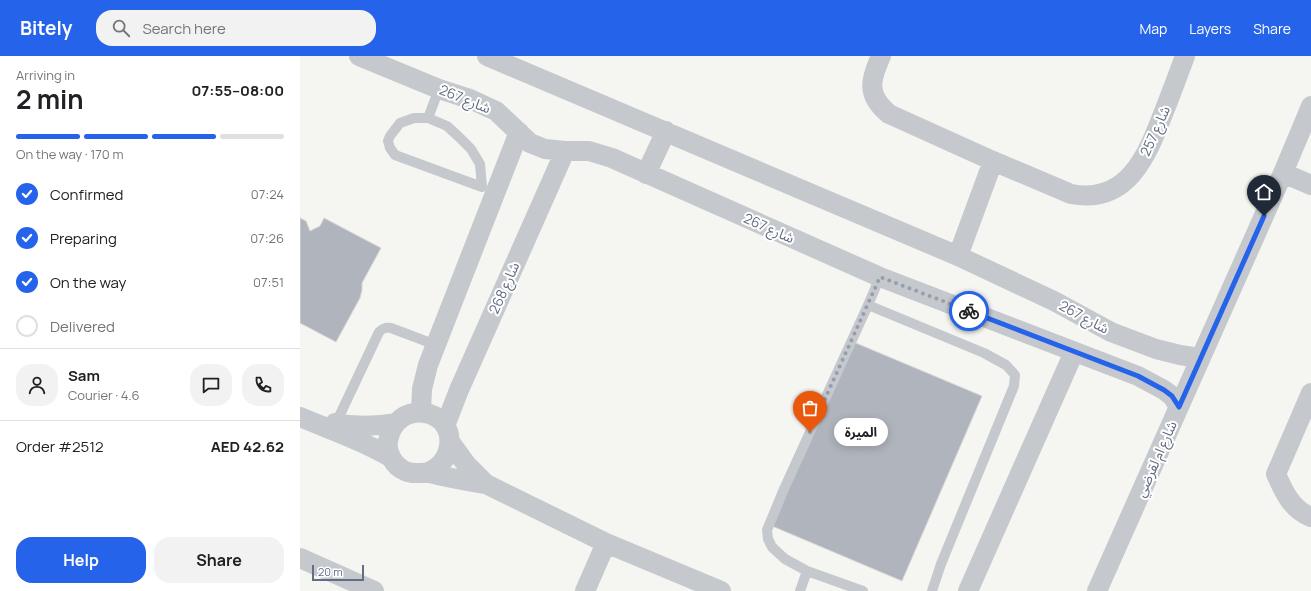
<!DOCTYPE html>
<html lang="en">
<head>
<meta charset="utf-8">
<style>
	body { margin:0; font-family:Manrope,"Noto Sans Arabic",sans-serif; background:#f2f2f2; color:#202124; height:100vh; display:flex; flex-direction:column; font-size:15px; white-space:nowrap }
	* { box-sizing:border-box; margin:0 }
	p { font-size:13px; color:#757577 }
	.icon { flex:none; width:22px; height:22px; fill:none; stroke:currentColor; stroke-width:2; stroke-linecap:round; stroke-linejoin:round }
	.map { position:relative; flex:1; overflow:hidden }
	.panel { display:flex; flex-direction:column; background:#fff; width:300px }
	.panel>* { flex:none }
	.scale { position:absolute; left:12px; bottom:10px; width:52px; box-sizing:border-box; padding-left:4px; border:2px solid #636e84; border-top:0; font-size:11px; line-height:14px; white-space:nowrap; color:#636e84; -webkit-text-stroke:3px #fff; paint-order:stroke }
	.pin { position:absolute; display:grid; place-items:center; width:34px; height:34px; color:#fff; margin:-41px -17px; border-radius:50% 50% 50% 0; rotate:-45deg; box-shadow:0 0 4px #0007 }
	.pin .icon { rotate:45deg }
	.courier { position:absolute; display:grid; place-items:center; width:40px; height:40px; margin:-20px; border:3px solid #2563eb; border-radius:50%; background:#fff; color:#222; box-shadow:0 1px 5px #0007 }
	.bubble { position:absolute; height:28px; border-radius:14px; background:#fff; box-shadow:0 2px 10px #0003; font-size:13px; font-weight:700; line-height:28px; text-align:center }
	.headline em { font-style:normal; font-weight:700 }
	.headline div { display:flex; flex-direction:column-reverse }
	.headline { display:flex; align-items:center; justify-content:space-between; height:68px; padding:0 16px }
	h1 { font-size:26px; font-weight:700; line-height:30px }
	.bar { display:grid; grid-template-columns:repeat(4,1fr); gap:6px 4px; align-content:center; height:48px; padding:0 16px }
	.bar i { height:5px; border-radius:3px; background:#e0e0e0 }
	.bar .on { background:#2563eb }
	.bar p { grid-column:span 4 }
	.line { display:flex; align-items:center; gap:10px; padding:0 16px; border-top:1px solid #e0e0e0 }
	.line div { flex:1 }
	.round { display:grid; place-items:center; flex:none; width:42px; height:42px; border-radius:16px; background:#f2f2f2 }
	ol { padding:0 16px; list-style:none }
	li { display:flex; align-items:center; gap:12px; height:44px }
	li p { margin-inline-start:auto }
	li .icon { padding:4px; border-radius:50%; background:#2563eb; color:#fff; stroke-width:4 }
	li:last-child { color:#757577 }
	li i { width:22px; height:22px; border:2px solid #e0e0e0; border-radius:50% }
	.primary-button { display:flex; gap:8px; margin-top:auto; padding:8px 16px }
	.primary-button a { flex:1; height:46px; border-radius:16px; background:#2563eb; color:#fff; font-size:16px; font-weight:700; line-height:46px; text-align:center }
	.primary-button a+a { background:#f2f2f2; color:#202124 }
	header { display:flex; align-items:center; gap:24px; box-sizing:border-box; height:56px; padding:0 20px; background:#2563eb; color:#fff }
	header strong { font-size:19px }
	nav { display:flex; gap:22px; margin-inline-start:auto; font-size:14px }
	.search { width:280px; height:36px; background:#f2f2f2; display:flex; align-items:center; gap:10px; box-sizing:border-box; padding:0 14px; border-radius:16px; color:#757577; font-size:15px }
	main { display:flex; flex:1; min-height:0 }
	.map>svg:first-child { display:block }
</style>
</head>
<body>
<header>
<strong>Bitely</strong>
<div class="search"><svg class="icon" aria-label="search" viewBox="0 0 24 24"><circle cx="10" cy="10" r="6"/><path d="M15 15l6 6"/></svg>Search here</div>
<nav><a>Map</a><a>Layers</a><a>Share</a></nav>
</header>
<main>
<section class="panel">
<div class="headline"><div><h1>2 min</h1><p>Arriving in</p></div><em>07:55–08:00</em></div>
<div class="bar"><i class="on"></i><i class="on"></i><i class="on"></i><i></i><p>On the way · 170 m</p></div>
<ol>
<li><svg class="icon" aria-label="check" viewBox="0 0 24 24"><path d="M5 12l5 5 9-10"/></svg>Confirmed<p>07:24</p></li>
<li><svg class="icon" aria-label="check" viewBox="0 0 24 24"><path d="M5 12l5 5 9-10"/></svg>Preparing<p>07:26</p></li>
<li><svg class="icon" aria-label="check" viewBox="0 0 24 24"><path d="M5 12l5 5 9-10"/></svg>On the way<p>07:51</p></li>
<li><i></i>Delivered</li>
</ol>
<div class="line" style="height:72px"><a class="round"><svg class="icon" aria-label="person" viewBox="0 0 24 24"><circle cx="12" cy="8" r="4"/><path d="M4 21q1-7 8-7t8 7"/></svg></a><div><b>Sam</b><p>Courier · 4.6</p></div><a class="round"><svg class="icon" aria-label="chat" viewBox="0 0 24 24"><path d="M4 5h16v11H9l-5 4z"/></svg></a><a class="round"><svg class="icon" aria-label="phone" viewBox="0 0 24 24"><path d="M5 4h4l2 5-3 2q2 4 5 5l2-3 5 2v4C11 20 4 13 5 4z"/></svg></a></div>
<div class="line" style="height:52px"><div>Order #2512</div><b>AED 42.62</b></div>
<div class="primary-button"><a>Help</a><a>Share</a></div>
</section>
<div class="map">
<svg width="1011" height="535" viewBox="0 0 1011 535">
	<rect width="100%" height="100%" fill="#f5f6f2"/>
	<!-- building -->
	<path fill="#b0b4bc" stroke="#d7d7d5" d="M0 162 6 165 10 175 20 170 24 162 81 192 62 227V234L60 242 36 286 0 267Z
		M551 285 682 340 602 525 472 470Z"/>
	<g fill="none" stroke-linecap="round" stroke-linejoin="round">
		<!-- lane -->
		<path stroke="#c5c8cc" stroke-width="10" d="M114 62H128L147 70 159 81 171 93 180 108 182 131 95 99 90 92 88 85 90 80 100 67Z
			M128 62 139 33
			M568 249 684 297 706 309 715 319 714 330 641 508 632 535
			M36 367 79 276C83 272 86 271 91 272L136 289
			M500 535 507 515
			M563 535 507 515 485 503 472 491 468 483 467 474 484 433 568 249 580 221"/>
		<!-- street -->
		<path stroke="#c5c8cc" stroke-width="20" d="M59 0 139 33 170 43 196 55 230 87 245 93 265 95H289L312 102 580 221 838 320 864 334 872 340 879 351
			M187 0 658 200 754 245 811 276 856 293 880 299 900 302
			M581 0C570 24 566 39 589 58L693 105 771 138C827 149 847 100 863 58 871 38 878 19 885 0
			M983 117 1011 129
			M346 118 366 75
			M658 200 693 105
			M1011 337 976 418C984 436 992 454 1011 461
			M121 356 122 333 128 309 219 76
			M0 361C30 374 62 384 90 401
			M35 367C56 371 74 371 95 367
			M145 370 159 334 265 95
			M150 386 166 408 186 428 306 487 421 535
			M127 417C139 411 147 404 149 390 155 352 96 341 88 385 86 397 94 410 105 415 113 419 120 416 129 417 135 418 141 420 147 421 160 424 173 426 186 428
			M0 502 74 535
			M285 535 306 487
			M668 535 774 296
			M797 535 983 117 1011 50"/>
	</g>
	<g fill="none" stroke-linecap="round" stroke-linejoin="round">
		<!-- done -->
		<path stroke="#969eaa" stroke-width="4" stroke-dasharray="0 7.2" d="M510 376 580 221 669 255"/>
		<!-- route -->
		<path stroke="#2563eb" stroke-width="5" d="M669 255 838 320 864 334 872 340 879 351 964 160"/>
	</g>
	<g text-anchor="middle" stroke-width="4" stroke-linejoin="round" paint-order="stroke">
		<!-- street labels -->
		<g font-size="14" fill="#636e84" stroke="#fff">
			<text transform="translate(165 43) rotate(22)" y="5">شارع 267</text>
			<text transform="translate(855 75) rotate(-66)" y="5">شارع 257</text>
			<text transform="translate(469 172) rotate(24)" y="5">شارع 267</text>
			<text transform="translate(204 232) rotate(-66)" y="5">شارع 268</text>
			<text transform="translate(784 261) rotate(28)" y="5">شارع 267</text>
			<text transform="translate(856 403) rotate(-66)" y="5">شارع ام لقرضي</text>
		</g>
	</g>
</svg>
<div class="scale">20 m</div>
<div class="pin" style="left:510px;top:376px;background:#ea580c"><svg class="icon" aria-label="bag" viewBox="0 0 24 24"><path d="M5 8h14l-1 12H6zM9 8a3 3 0 0 1 6 0"/></svg></div>
<div class="pin" style="left:964px;top:160px;background:#1f2937"><svg class="icon" aria-label="home" viewBox="0 0 24 24"><path d="M3 11l9-7 9 7M6 9v11h12V9"/></svg></div>
<div class="courier" style="left:669px;top:255px"><svg class="icon" aria-label="bike" viewBox="0 0 24 24"><circle cx="6" cy="16" r="4"/><circle cx="18" cy="16" r="4"/><path d="M6 16l4-8h5l3 8M10 8l3 8H6M13 5h3"/></svg></div>
<div class="bubble" style="left:534px;top:362px;width:54px">الميرة</div>
</div>
</main>
</body>
</html>
